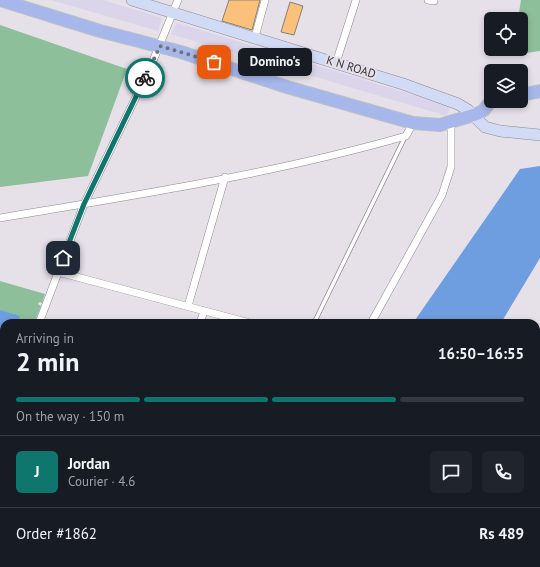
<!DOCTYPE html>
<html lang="en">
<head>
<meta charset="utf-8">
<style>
	body { margin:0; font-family:"PT Sans",sans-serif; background:#20242c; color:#f1f3f6; height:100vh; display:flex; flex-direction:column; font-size:15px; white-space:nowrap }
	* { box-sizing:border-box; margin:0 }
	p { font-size:13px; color:#9ea1a6 }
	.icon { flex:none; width:22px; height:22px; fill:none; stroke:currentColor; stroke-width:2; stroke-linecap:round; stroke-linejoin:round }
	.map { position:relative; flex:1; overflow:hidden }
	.drawer { position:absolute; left:0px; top:319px; width:540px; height:248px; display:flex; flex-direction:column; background:#171b24; border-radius:12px 12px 0 0; box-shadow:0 2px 6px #0003 }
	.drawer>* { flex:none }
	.tools { position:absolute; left:484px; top:12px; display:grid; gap:8px }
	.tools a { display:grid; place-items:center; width:44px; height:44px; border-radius:6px; background:#171b24; box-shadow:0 2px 6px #0003; font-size:20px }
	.pin { position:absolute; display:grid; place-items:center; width:34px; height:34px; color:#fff; margin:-17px; border-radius:8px; box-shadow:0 2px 6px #0006 }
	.courier { position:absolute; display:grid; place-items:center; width:40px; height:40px; margin:-20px; border:3px solid #0f766e; border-radius:50%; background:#fff; color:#222; box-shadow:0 1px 5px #0007 }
	.bubble { position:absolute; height:28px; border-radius:6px; background:#171b24; box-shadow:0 2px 6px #0003; font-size:13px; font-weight:700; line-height:28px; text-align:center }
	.head em { font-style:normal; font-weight:700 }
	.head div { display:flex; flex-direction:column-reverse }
	.head { display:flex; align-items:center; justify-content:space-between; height:68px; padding:0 16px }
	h1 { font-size:26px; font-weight:700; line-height:30px }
	.bar { display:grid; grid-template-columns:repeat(4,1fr); gap:6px 4px; align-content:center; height:48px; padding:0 16px }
	.bar i { height:5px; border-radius:3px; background:#363941 }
	.bar .active { background:#0f766e }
	.bar p { grid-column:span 4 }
	.line { display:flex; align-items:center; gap:10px; padding:0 16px; border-top:1px solid #363941 }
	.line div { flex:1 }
	.round { display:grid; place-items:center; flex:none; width:42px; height:42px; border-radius:6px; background:#20242c }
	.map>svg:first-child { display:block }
</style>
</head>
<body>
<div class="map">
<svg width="540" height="567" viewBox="0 0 540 567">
	<rect width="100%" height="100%" fill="#e6e0e8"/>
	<!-- commercial -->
	<path fill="#dad5eb" d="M51 0H103L162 18 158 31Z
		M177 23 450 106 447 116 171 34Z"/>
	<!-- green -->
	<path fill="#8dbf9a" d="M521 0H540V51L512 55 513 49H521V19H518Z
		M0 25 127 69 88 176 0 187Z
		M0 281 45 294 42 303 39 302 38 304 41 306 34 323H4V402L0 412Z"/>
	<!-- water -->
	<path fill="#6e9ee0" d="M540 166V258L501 323H413L520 169Z
		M0 310 20 316 17 323H4V358L0 369Z
		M258 563H357L355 567H256Z"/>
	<!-- building -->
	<path fill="#fbc17a" stroke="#868079" d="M229 0H260L252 30 222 21Z
		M290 2 303 6 294 35 281 32Z"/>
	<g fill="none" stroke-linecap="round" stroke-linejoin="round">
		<!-- lane casing -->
		<g stroke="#8e8890" stroke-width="5">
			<path id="lane" d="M314 323 405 137"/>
		</g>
		<!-- street casing -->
		<g stroke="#8e8890" stroke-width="8">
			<path id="street" d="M428 0 434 1
				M255 37 265 0
				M336 63 356 0
				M0 218C136 195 273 174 406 136L413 123
				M58 272 250 323
				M188 306 225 177
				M39 323 84 204 150 68 178 0
				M200 323 204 311
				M371 323 442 195 451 167V122
				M0 425 4 414
				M0 446 4 447
				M0 500 4 502
				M0 546 4 547
				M51 563 67 567
				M173 563 178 565
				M25 567 26 563
				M363 567 366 563"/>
		</g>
		<!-- secondary casing -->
		<g stroke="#8e8890" stroke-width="12">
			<path id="secondary" d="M132 0 403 84 458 104 468 110 485 127 500 131 540 135"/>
		</g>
		<!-- primary casing -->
		<g stroke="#c0bfc0" stroke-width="14">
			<path id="primary" d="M0 0 100 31 181 52 287 87 413 123 440 125 477 114 484 110 490 102
				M521 95 540 91"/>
		</g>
		<!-- lane -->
		<use href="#lane" stroke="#fff" stroke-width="3.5"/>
		<!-- street -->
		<use href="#street" stroke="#fff" stroke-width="7"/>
		<!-- secondary -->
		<use href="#secondary" stroke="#d2dbf5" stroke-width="11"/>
		<!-- primary -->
		<use href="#primary" stroke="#a6b7eb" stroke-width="12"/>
	</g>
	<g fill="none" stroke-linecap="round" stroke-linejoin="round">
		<!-- done -->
		<path stroke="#767378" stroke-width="4" stroke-dasharray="0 7.2" d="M145 78 160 46 214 62"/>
		<!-- route -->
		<path stroke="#0f766e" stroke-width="5" d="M63 258 84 204 145 78"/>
	</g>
	<g text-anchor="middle" stroke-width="4" stroke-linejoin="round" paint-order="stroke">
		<!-- street labels -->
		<g font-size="12" fill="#3a383b" stroke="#e6e0e8">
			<text transform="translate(351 67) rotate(17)" y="4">K N ROAD</text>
		</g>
	</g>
</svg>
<div class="tools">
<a><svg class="icon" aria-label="locate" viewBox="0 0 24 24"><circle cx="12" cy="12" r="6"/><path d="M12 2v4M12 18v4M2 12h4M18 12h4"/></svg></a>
<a><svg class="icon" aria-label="layers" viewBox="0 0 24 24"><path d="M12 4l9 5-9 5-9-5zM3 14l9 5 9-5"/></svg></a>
</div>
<div class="pin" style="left:214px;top:62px;background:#ea580c"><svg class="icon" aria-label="bag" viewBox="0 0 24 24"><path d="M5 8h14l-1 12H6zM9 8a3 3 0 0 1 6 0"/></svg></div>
<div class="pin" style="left:63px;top:258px;background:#1f2937"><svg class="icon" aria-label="home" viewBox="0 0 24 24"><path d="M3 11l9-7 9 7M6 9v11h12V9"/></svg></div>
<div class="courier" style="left:145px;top:78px"><svg class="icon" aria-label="bike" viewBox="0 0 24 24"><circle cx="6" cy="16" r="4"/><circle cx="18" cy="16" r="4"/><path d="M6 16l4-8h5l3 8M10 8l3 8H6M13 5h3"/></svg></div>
<div class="bubble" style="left:238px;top:48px;width:74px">Domino's</div>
<section class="drawer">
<div class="head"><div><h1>2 min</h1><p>Arriving in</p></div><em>16:50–16:55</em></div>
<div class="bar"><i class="active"></i><i class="active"></i><i class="active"></i><i></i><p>On the way · 150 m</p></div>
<div class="line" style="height:72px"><b class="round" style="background:#0f766e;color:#fff">J</b><div><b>Jordan</b><p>Courier · 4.6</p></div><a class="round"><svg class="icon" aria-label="chat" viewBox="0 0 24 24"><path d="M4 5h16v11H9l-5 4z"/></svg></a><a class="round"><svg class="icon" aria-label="phone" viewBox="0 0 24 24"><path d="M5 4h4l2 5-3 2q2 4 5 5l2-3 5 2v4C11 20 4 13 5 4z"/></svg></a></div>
<div class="line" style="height:52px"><div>Order #1862</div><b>Rs 489</b></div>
</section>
</div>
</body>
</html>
